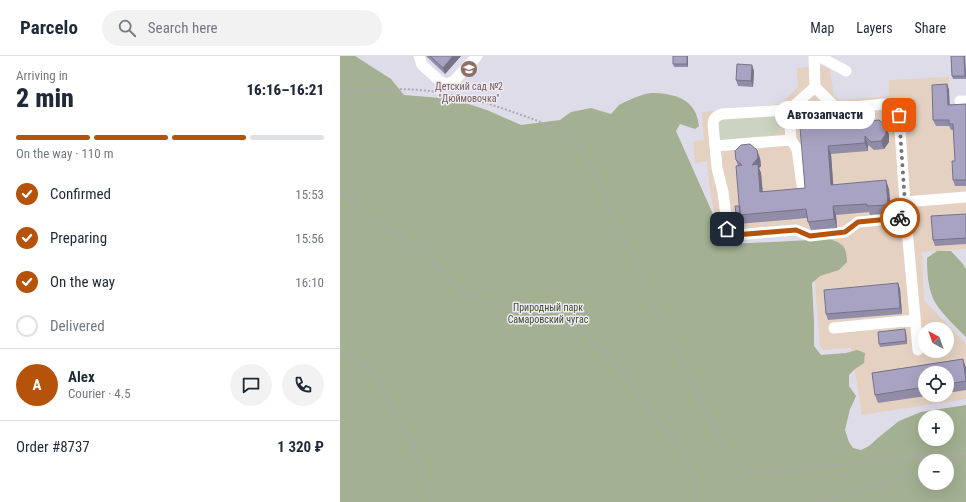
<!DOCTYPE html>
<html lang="en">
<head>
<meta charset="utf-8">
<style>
	body { margin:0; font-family:"Roboto Condensed",sans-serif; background:#f2f2f3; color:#1f2937; height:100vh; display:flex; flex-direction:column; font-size:15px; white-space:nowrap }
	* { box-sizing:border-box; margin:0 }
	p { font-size:13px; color:#747a83 }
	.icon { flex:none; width:22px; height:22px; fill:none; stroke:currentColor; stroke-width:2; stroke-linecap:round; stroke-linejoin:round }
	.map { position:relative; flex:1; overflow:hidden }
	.side { display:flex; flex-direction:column; background:#fff; width:340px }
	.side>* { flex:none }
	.needle { width:26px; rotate:320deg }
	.controls { position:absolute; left:578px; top:266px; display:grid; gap:8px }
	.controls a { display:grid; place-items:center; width:36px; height:36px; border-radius:50%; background:#fff; box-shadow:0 4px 16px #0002; font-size:20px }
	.pin { position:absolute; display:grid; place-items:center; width:34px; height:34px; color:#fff; margin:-17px; border-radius:8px; box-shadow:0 2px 6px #0006 }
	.courier { position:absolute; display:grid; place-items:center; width:40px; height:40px; margin:-20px; border:3px solid #b45309; border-radius:50%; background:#fff; color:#222; box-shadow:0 1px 5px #0007 }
	.bubble { position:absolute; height:28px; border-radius:14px; background:#fff; box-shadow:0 4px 16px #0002; font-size:13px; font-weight:800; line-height:28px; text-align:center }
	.head em { font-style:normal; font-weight:800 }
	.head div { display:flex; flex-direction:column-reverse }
	.head { display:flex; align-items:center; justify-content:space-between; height:68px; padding:0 16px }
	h1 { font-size:26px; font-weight:800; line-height:30px }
	.bar { display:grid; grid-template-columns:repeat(4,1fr); gap:6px 4px; align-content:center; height:48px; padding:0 16px }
	.bar i { height:5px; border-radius:3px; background:#e0e1e3 }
	.bar .current { background:#b45309 }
	.bar p { grid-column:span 4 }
	.line { display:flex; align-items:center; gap:10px; padding:0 16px; border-top:1px solid #e0e1e3 }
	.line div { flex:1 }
	.round { display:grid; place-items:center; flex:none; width:42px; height:42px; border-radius:21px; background:#f2f2f3 }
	ol { padding:0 16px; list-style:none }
	li { display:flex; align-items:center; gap:12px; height:44px }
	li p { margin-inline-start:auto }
	li .icon { padding:4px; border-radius:50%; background:#b45309; color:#fff; stroke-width:4 }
	li:last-child { color:#747a83 }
	li i { width:22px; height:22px; border:2px solid #e0e1e3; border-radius:50% }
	header { display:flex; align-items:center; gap:24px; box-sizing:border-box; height:56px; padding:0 20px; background:#fff; border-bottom:1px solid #e0e1e3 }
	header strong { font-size:19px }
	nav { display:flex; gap:22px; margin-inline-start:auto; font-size:14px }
	.search { width:280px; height:36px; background:#f2f2f3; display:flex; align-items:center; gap:10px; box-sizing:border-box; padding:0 14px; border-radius:22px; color:#747a83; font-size:15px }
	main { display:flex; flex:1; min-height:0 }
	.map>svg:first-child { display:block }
</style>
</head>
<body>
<header>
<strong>Parcelo</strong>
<div class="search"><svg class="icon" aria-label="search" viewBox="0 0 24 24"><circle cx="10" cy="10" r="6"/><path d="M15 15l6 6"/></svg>Search here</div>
<nav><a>Map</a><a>Layers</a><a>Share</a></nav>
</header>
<main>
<section class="side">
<div class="head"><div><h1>2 min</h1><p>Arriving in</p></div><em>16:16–16:21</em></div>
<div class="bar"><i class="current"></i><i class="current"></i><i class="current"></i><i></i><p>On the way · 110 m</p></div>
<ol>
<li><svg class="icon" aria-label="check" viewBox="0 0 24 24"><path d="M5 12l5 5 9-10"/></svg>Confirmed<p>15:53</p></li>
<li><svg class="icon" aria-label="check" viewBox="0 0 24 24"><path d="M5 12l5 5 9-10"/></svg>Preparing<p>15:56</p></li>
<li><svg class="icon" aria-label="check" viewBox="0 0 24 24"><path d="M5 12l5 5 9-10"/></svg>On the way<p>16:10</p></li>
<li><i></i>Delivered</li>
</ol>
<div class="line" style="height:72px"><b class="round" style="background:#b45309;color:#fff">A</b><div><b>Alex</b><p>Courier · 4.5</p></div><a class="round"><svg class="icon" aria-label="chat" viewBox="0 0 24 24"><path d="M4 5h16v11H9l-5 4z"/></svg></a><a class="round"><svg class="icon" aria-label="phone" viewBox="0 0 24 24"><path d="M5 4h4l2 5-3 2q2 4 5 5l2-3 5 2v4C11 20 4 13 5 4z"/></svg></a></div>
<div class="line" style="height:52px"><div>Order #8737</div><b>1 320 ₽</b></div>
</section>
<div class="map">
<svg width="626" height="446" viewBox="0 0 626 446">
	<rect width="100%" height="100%" fill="#dfdcea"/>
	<!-- medical -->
	<path fill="#e4d1c1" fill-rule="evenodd" d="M489 9 494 40 500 44 549 40V24L609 21 611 74H615L617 111 614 112 615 130H626V193L582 196 584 244 626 288V343L522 359 511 292 484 294 480 291 474 216 488 181 452 178 379 185 369 128 367 105 355 107 353 85 364 84 362 56 440 48 458 31 457 12ZM585 273H607V295H585ZM585 317H607V339H585Z"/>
	<!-- green -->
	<path fill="#cbd4c0" d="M434 60C439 64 440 70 438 76L433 79 379 84 378 65 380 63Z"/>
	<!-- forest -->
	<path fill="#a3b091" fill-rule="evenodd" d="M0 0H15L51 23 64 39 113 43 147 54 181 69 220 64 231 56 251 52 271 58C273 56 276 52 279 49 284 46 296 41 302 39 310 36 318 37 326 38 345 41 357 50 359 70L355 73 340 68 336 75 380 174 390 188 490 183C505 189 506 190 507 206L499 214 480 220 472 227 474 266V290L481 299 506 297 517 294 525 297 524 307 515 313 509 319V330L516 340 513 347 510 353 505 374 509 386 513 392 521 394 529 390 539 381 559 365 581 356 626 349V446H0ZM585 361H607V383H585ZM585 405H607V427H585Z
		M597 195H611L622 207 626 213V281C616 271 604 260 596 248 588 235 587 217 587 202Z"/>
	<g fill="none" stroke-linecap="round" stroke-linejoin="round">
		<!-- path -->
		<path stroke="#aca9b5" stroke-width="2" stroke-dasharray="2 2" stroke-linecap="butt" d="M0 38C30 33 66 31 96 36
			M111 39C131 42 150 48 170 55 193 63 220 71 238 90 244 97 248 105 253 113L309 238 381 386C391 402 397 411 417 416L626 397
			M0 136 50 176 67 186 80 193 93 204 104 220 113 227 127 237 145 245 164 251 216 263 234 270 249 280 267 297 342 396 353 417 356 434 357 446
			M0 294 7 296 22 305 31 314 41 330 69 383 82 414 91 446
			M607 407 626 402
			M478 446 585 414"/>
		<!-- minor -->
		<path stroke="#fff" stroke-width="11" d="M79 0 82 9 101 26 108 28 114 25 137 0
			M474 0 475 31 493 49 500 52 546 48C553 49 556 53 559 59L566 162 578 294
			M478 0 506 15
			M475 31 449 54 382 58C376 60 374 62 373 68L377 112 383 136 388 175 392 179H395L456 174 470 180 505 176 518 166 566 162
			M620 45H626
			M451 84 457 93 462 129
			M375 90 451 84 449 54
			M565 146 626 141
			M494 272 575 264"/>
	</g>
	<!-- wall -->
	<path fill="#918ca8" d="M86 0H121L105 18Z
		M348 0V11H334L333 8Z
		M611 0H625L626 23H613L612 20Z
		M414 15 413 31 398 30 396 24Z
		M607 28 609 34V49L626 48V130H615L613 124 615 105 613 74H611L609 70H596L593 64Z
		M486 62 487 69 525 70H546L549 79V86L544 93 534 94 528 89V95L491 98 493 129 549 133 551 157 530 159 529 156 496 159 497 172 471 174 468 166 467 162 398 168 397 165 400 150 398 110 396 104 420 102 421 110 419 112 421 117 423 136 465 132 462 71 460 64Z
		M626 158V188L595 190 593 184Z
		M558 227 560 233 562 258 488 264 486 258Z
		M566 276 567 288 540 291 539 288Z
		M623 303 626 313V334L607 337V317H585V339H593L538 347 535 339 532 317Z"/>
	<!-- shaded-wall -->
	<path fill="#767288" d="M113 0H121L105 18 103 12Z
		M347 0H348V11L347 8Z
		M624 0H625L626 21 625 20Z
		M412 9 414 15 413 31 411 25Z
		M607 28 609 34 610 55 608 49Z
		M483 53 486 62 487 70 478 69Z
		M546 70 549 79V86L544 93 541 85Z
		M525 80 528 89V95L525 87Z
		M488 90 491 98 494 138 491 129Z
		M417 94 420 102 421 110 419 112 421 117 423 144 412 109Z
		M546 124 549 133 551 157 548 149Z
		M493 150 496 159 497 172 494 163Z
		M558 227 560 233 562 258 560 252Z
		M565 273 566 276 567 288 566 285Z
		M623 303 626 312V325Z"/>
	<!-- building -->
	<path fill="#a9a3c3" stroke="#767288" d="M90 0H113L103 12Z
		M333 0H347V8H333Z
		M611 0H624L625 20H612Z
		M397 8 412 9 411 25 396 24Z
		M607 28 608 49 626 48V124H613L612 105H615L613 68H609V64H593L592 29Z
		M475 46 483 53 484 62 478 69 523 65 524 72 529 65 539 64 546 70V78L541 85 531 86 525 80V87L488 90 491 129 546 124 548 149 527 150V148L493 150 494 163 468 166 466 153 400 159 396 110 402 109 396 104 395 95 401 89 410 88 417 94 418 102 412 109 418 108 420 136 465 132 460 71 467 70 460 64 459 55 465 47Z
		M395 150H400V159L402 164 397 165Z
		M626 158V182L593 184 591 160Z
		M558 227 560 252 486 258 484 234Z
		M565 273 566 285 539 288 538 276Z
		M623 303 626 325 607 328V317H585V331L535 339 532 317Z"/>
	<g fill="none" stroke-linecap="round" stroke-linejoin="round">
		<!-- done -->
		<path stroke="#74727b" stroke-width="4" stroke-dasharray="0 7.2" d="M559 59 566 162H560"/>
		<!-- route -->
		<path stroke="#b45309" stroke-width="5" d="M387 173 390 177 395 179 456 174 470 180 505 176 518 166 560 162"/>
	</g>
	<!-- icons -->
	<defs>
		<g id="school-disc" transform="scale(0.9)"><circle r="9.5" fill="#8d6e63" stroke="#ede9f8"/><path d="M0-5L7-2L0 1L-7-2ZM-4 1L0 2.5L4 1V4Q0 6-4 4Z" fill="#fff"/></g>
	</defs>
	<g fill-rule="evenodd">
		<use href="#school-disc" x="129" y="13"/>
	</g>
	<g text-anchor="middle" stroke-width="3" stroke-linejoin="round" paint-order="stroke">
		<!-- education labels -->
		<g font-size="10" fill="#785e54" stroke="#ede9f8">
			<text x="129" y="34">Детский сад №2<tspan x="129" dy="12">"Дюймовочка"</tspan></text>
		</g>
		<!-- park labels -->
		<g font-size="10" fill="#405120" stroke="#ede9f8">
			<text x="208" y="255">Природный парк<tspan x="208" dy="12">Самаровский чугас</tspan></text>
		</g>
	</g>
</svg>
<div class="controls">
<a><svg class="needle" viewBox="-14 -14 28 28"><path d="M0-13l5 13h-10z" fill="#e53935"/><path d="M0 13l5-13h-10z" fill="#747a83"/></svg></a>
<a><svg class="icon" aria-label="locate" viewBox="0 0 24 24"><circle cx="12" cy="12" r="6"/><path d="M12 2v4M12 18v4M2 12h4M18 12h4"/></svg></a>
<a>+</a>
<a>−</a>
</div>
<div class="pin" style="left:559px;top:59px;background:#ea580c"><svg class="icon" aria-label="bag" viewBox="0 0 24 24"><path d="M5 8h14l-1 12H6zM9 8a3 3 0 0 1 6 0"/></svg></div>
<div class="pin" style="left:387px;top:173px;background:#1f2937"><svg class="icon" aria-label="home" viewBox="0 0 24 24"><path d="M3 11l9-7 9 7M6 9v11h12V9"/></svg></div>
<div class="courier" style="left:560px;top:162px"><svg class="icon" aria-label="bike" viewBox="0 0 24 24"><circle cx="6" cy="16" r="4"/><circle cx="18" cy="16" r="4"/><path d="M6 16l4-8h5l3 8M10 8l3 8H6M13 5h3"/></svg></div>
<div class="bubble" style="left:435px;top:45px;width:100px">Автозапчасти</div>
</div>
</main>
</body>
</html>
